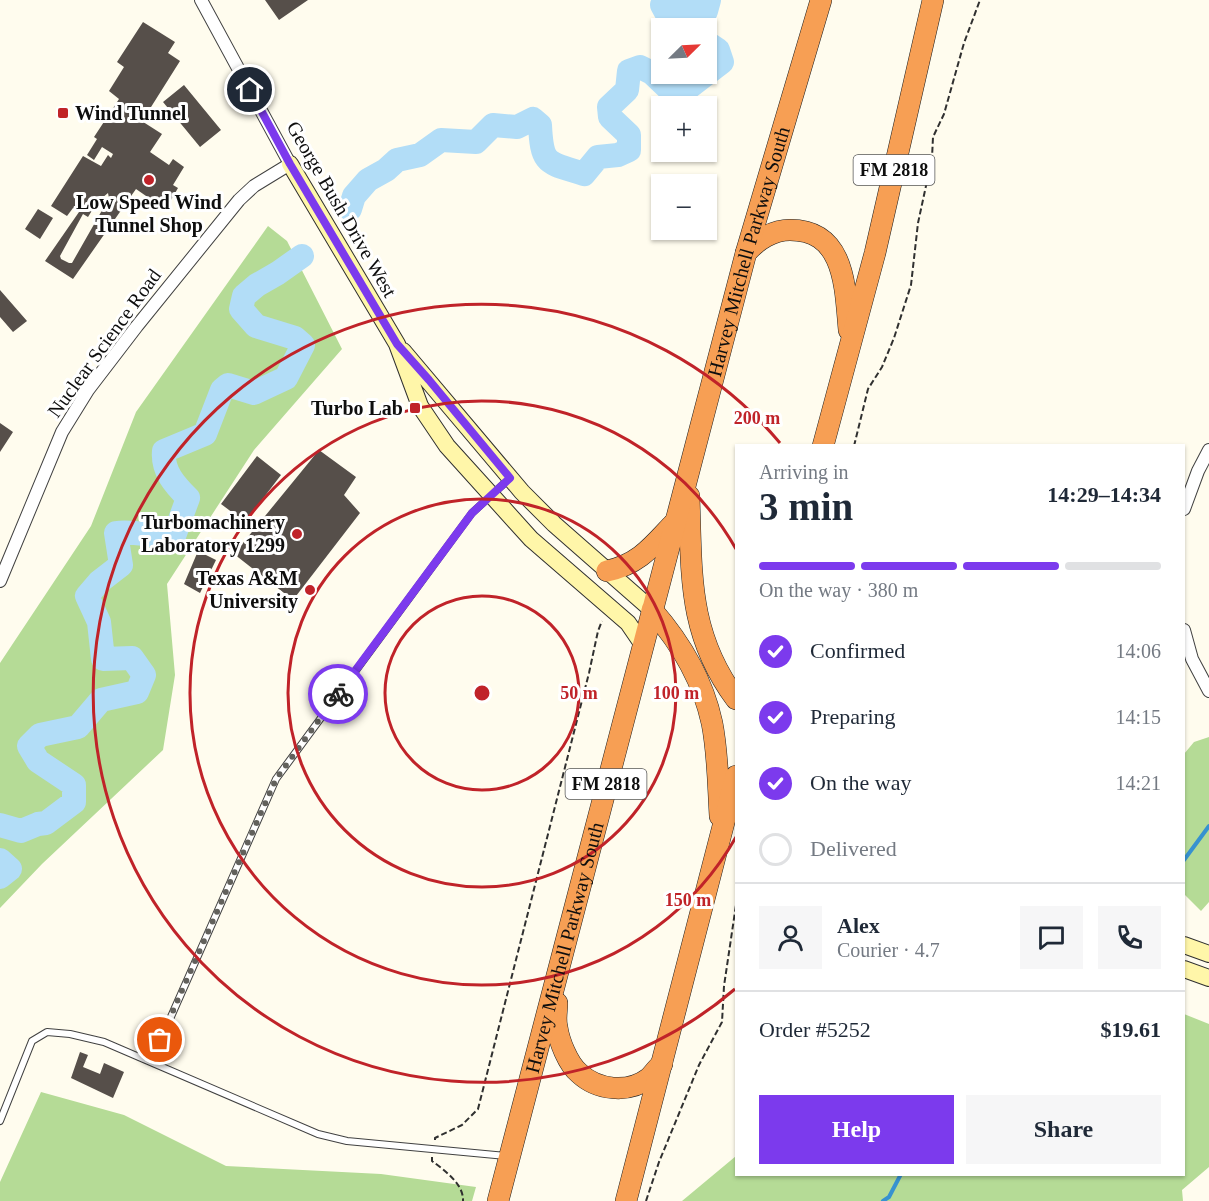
<!DOCTYPE html>
<html lang="en">
<head>
<meta charset="utf-8">
<style>
	body { margin:0; font-family:Georgia,serif; background:#f6f6f7; color:#1f2937; height:100vh; display:flex; flex-direction:column; font-size:22px; white-space:nowrap }
	* { box-sizing:border-box; margin:0 }
	p { font-size:20px; color:#747a83 }
	.icon { flex:none; width:33px; height:33px; fill:none; stroke:currentColor; stroke-width:2; stroke-linecap:round; stroke-linejoin:round }
	.map { position:relative; flex:1; overflow:hidden }
	.details { position:absolute; left:735px; top:444px; width:450px; height:732px; display:flex; flex-direction:column; background:#fff; border-radius:0px; box-shadow:0 2px 4px #0004 }
	.details>* { flex:none }
	.needle { width:39px; rotate:66deg }
	.fabs { position:absolute; left:651px; top:18px; display:grid; gap:12px }
	.fabs a { display:grid; place-items:center; width:66px; height:66px; border-radius:0px; background:#fff; box-shadow:0 2px 4px #0004; font-size:30px }
	.pin { position:absolute; display:grid; place-items:center; width:51px; height:51px; color:#fff; margin:-26px; border:3px solid #fff; border-radius:50%; box-shadow:0 2px 6px #0007 }
	.courier { position:absolute; display:grid; place-items:center; width:60px; height:60px; margin:-30px; border:4px solid #7c3aed; border-radius:50%; background:#fff; color:#222; box-shadow:0 2px 8px #0007 }
	.head em { font-style:normal; font-weight:700 }
	.head div { display:flex; flex-direction:column-reverse }
	.head { display:flex; align-items:center; justify-content:space-between; height:102px; padding:0 24px }
	h1 { font-size:39px; font-weight:700; line-height:45px }
	.bar { display:grid; grid-template-columns:repeat(4,1fr); gap:9px 6px; align-content:center; height:72px; padding:0 24px }
	.bar i { height:8px; border-radius:4px; background:#e0e1e3 }
	.bar .selected { background:#7c3aed }
	.bar p { grid-column:span 4 }
	.line { display:flex; align-items:center; gap:15px; padding:0 24px; border-top:2px solid #e0e1e3 }
	.line div { flex:1 }
	.round { display:grid; place-items:center; flex:none; width:63px; height:63px; border-radius:0px; background:#f6f6f7 }
	ol { padding:0 24px; list-style:none }
	li { display:flex; align-items:center; gap:18px; height:66px }
	li p { margin-inline-start:auto }
	li .icon { padding:6px; border-radius:50%; background:#7c3aed; color:#fff; stroke-width:4 }
	li:last-child { color:#747a83 }
	li i { width:33px; height:33px; border:3px solid #e0e1e3; border-radius:50% }
	.button { display:flex; gap:12px; margin-top:auto; padding:12px 24px }
	.button a { flex:1; height:69px; border-radius:0px; background:#7c3aed; color:#fff; font-size:24px; font-weight:700; line-height:69px; text-align:center }
	.button a+a { background:#f6f6f7; color:#1f2937 }
	.map>svg:first-child { display:block }
</style>
</head>
<body>
<div class="map">
<svg width="1209" height="1201" viewBox="0 0 1209 1201">
	<rect width="100%" height="100%" fill="#fffcee"/>
	<!-- forest -->
	<path fill="#b5db96" d="M268 226 287 241 342 349 254 450 167 584 175 675 163 750 42 864 0 908V663L91 526 136 412Z
		M1209 737V902L1201 911 1184 894V754L1194 742Z
		M1184 1014 1209 1024V1167L1182 1190 1183 1201H682L736 1156V1174H1184Z
		M41 1092 124 1115 226 1166 381 1174 476 1187 472 1201H0V1182Z"/>
	<g fill="none" stroke-linecap="round" stroke-linejoin="round">
		<!-- stream -->
		<path stroke="#3792d0" stroke-width="4" d="M1184 860 1209 826
			M883 1201 889 1197 901 1174"/>
		<!-- river -->
		<path stroke="#b2ddf7" stroke-width="24" d="M668 0 662 5 668 16 686 28
			M685 0 695 8 706 11 709 0
			M350 209 354 196 368 180 386 170 397 160 420 155 441 140 476 142 493 125 517 127 533 119 540 125C542 166 547 162 584 174L598 157 618 155 629 150V135L610 117 609 107 627 90 629 71 640 67 652 73 673 93 683 92 722 62 718 50 706 42
			M0 825 21 831 38 824 46 823 74 802V785L38 761 29 746 40 735 78 727 101 700 137 692 144 675 132 658 103 659 99 622 87 596 99 582 121 565 116 533C136 530 154 538 174 536L188 498C175 485 162 471 164 451L205 434 222 390 228 385 254 393 286 378 303 345 295 338 256 326 241 309 244 296 257 285 278 273 302 256
			M0 860 10 869 0 877"/>
	</g>
	<!-- building -->
	<path fill="#564f4a" fill-rule="evenodd" d="M265 0H308L279 20Z
		M143 22 175 42 168 53 180 61 146 115 141 112 137 118 162 134 150 152 169 165 173 159 184 167 173 185 178 188 171 200 165 197 159 205 136 189 73 279 45 261 79 212 73 208 67 216 51 206 83 156 101 166 108 155 111 158 113 154 102 147 94 160 87 155 97 139 94 137 119 99 109 91 124 67 117 62ZM108 193 109 198 72 263H69L61 259 60 256 83 214 88 217 96 204 91 201 94 197 98 200 102 198Z
		M184 85 221 130 200 147 163 102Z
		M38 209 53 218 40 239 25 229Z
		M0 290 27 321 13 332 0 317Z
		M0 423 13 432 0 452Z
		M319 450 356 477 344 495 360 513 293 600 234 554Z
		M257 456 281 475 245 522 221 504Z
		M198 551 216 560 200 593 184 584Z
		M80 1052 88 1055 83 1067 100 1074 104 1063 124 1072 113 1098 71 1078Z"/>
	<g fill="none" stroke-linecap="round" stroke-linejoin="round">
		<!-- lane casing -->
		<g stroke="#414141" stroke-width="8">
			<path id="lane" d="M151 1062 276 779 472 513 510 478
				M0 1121 32 1041 47 1032 70 1034 104 1042 318 1134 347 1141 506 1156"/>
		</g>
		<!-- street casing -->
		<g stroke="#414141" stroke-width="14">
			<path id="street" d="M1184 509 1198 471 1209 450
				M0 581 62 432 88 390 137 326 239 200 254 186 290 164 201 0
				M1184 630 1192 659 1209 691"/>
		</g>
		<!-- secondary casing -->
		<g stroke="#303030" stroke-width="18">
			<path id="secondary" d="M290 164 397 344 420 406 447 446 531 539 628 623 643 645
				M403 351 522 492 554 524 652 610
				M1184 945 1209 954
				M1184 969 1209 978"/>
		</g>
		<!-- highway casing -->
		<g stroke="#1f1f1f" stroke-width="22">
			<g id="highway">
				<path d="M746 253C757 240 773 230 790 230 846 230 845 289 849 330"/>
				<path d="M823 446 875 253 933 0"/>
				<path d="M689 496C692 573 687 633 736 699"/>
				<path d="M607 571C640 564 653 545 675 522"/>
				<path d="M652 610C680 642 703 681 712 723 718 753 718 785 720 816"/>
				<path d="M557 1003C557 1011 555 1019 557 1027 559 1041 568 1064 579 1073 597 1090 628 1094 649 1078 653 1074 657 1068 662 1064"/>
				<path id="s1" d="M498 1201 746 253 821 0"/>
				<path d="M626 1201 736 776"/>
			</g>
		</g>
		<!-- path -->
		<path stroke="#303030" stroke-width="2" stroke-dasharray="6 3" stroke-linecap="butt" d="M854 446 868 389 882 367 894 338 911 285 918 223 932 158 933 137 944 114 964 43 980 0
			M435 1140V1138L462 1125 478 1109 589 673 598 631 602 621
			M432 1157V1161C444 1170 464 1184 463 1201
			M646 1201 659 1162 699 1065 722 1022 724 986 736 905"/>
		<!-- lane -->
		<use href="#lane" stroke="#fff" stroke-width="6"/>
		<!-- street -->
		<use href="#street" stroke="#fff" stroke-width="12"/>
		<!-- secondary -->
		<use href="#secondary" stroke="#fff6a9" stroke-width="16"/>
		<!-- highway -->
		<use href="#highway" stroke="#f79f54" stroke-width="21"/>
	</g>
	<g fill="none" stroke-linecap="round" stroke-linejoin="round">
		<!-- done -->
		<path stroke="#62615c" stroke-width="6" stroke-dasharray="0 10.8" d="M160 1040 276 779 338 694"/>
		<!-- route -->
		<path stroke="#7c3aed" stroke-width="8" d="M250 90 290 164 397 344 429 380 510 478 472 513 338 694"/>
	</g>
	<!-- distance rings -->
	<g fill="none" stroke="#c02329" stroke-width="3">
		<circle cx="482" cy="693" r="97"/>
		<circle cx="482" cy="693" r="194"/>
		<path d="M736 837A292 292 0 1 1 736 549"/>
		<path d="M735 989A389 389 0 1 1 780 443"/>
	</g>
	<!-- markers -->
	<g fill="#c02329" stroke="#fff" stroke-width="2">
		<rect x="57" y="107" width="12" height="12" rx="3"/>
		<circle cx="149" cy="180" r="6"/>
		<rect x="409" y="402" width="12" height="12" rx="3"/>
		<circle cx="297" cy="534" r="6"/>
		<circle cx="310" cy="590" r="6"/>
	</g>
	<g text-anchor="middle" stroke-width="6" stroke-linejoin="round" paint-order="stroke">
		<!-- shield labels -->
		<g fill="#fff" stroke="#565656" stroke-width="1.5">
			<rect x="853.5" y="155" width="81" height="30" rx="4.5"/>
			<rect x="565.5" y="769" width="81" height="30" rx="4.5"/>
		</g>
		<g font-size="18" font-weight="bold" fill="#0e0e0e">
			<text x="894" y="176">FM 2818</text>
			<text x="606" y="790">FM 2818</text>
		</g>
		<!-- poi labels -->
		<g font-size="20" font-weight="bold" fill="#0e0e0e" stroke="#fff" text-anchor="end">
			<text x="75" y="120" text-anchor="start">Wind Tunnel</text>
			<text x="149" y="209" text-anchor="middle">Low Speed Wind<tspan x="149" dy="23">Tunnel Shop</tspan></text>
			<text x="403" y="415">Turbo Lab</text>
			<text x="285" y="529">Turbomachinery<tspan x="285" dy="23">Laboratory 1299</tspan></text>
			<text x="298" y="585">Texas A&amp;M<tspan x="298" dy="23">University</tspan></text>
		</g>
		<!-- street labels -->
		<g font-size="20" fill="#0e0e0e" stroke="#fff">
			<text transform="translate(342 209) rotate(60)" y="7">George Bush Drive West</text>
			<text dy="7" stroke="none"><textPath href="#s1" startOffset="982">Harvey Mitchell Parkway South</textPath></text>
			<text transform="translate(104 343) rotate(-54)" y="7">Nuclear Science Road</text>
			<text dy="7" stroke="none"><textPath href="#s1" startOffset="262">Harvey Mitchell Parkway South</textPath></text>
		</g>
	</g>
	<circle cx="482" cy="693" r="9" fill="#c02329" stroke="#fff" stroke-width="3"/>
	<g font-size="18" text-anchor="middle" font-weight="bold" fill="#c02329" stroke="#fff" stroke-width="6" stroke-linejoin="round" paint-order="stroke">
		<text x="757" y="424">200 m</text>
		<text x="579" y="699">50 m</text>
		<text x="676" y="699">100 m</text>
		<text x="688" y="906">150 m</text>
	</g>
</svg>
<div class="fabs">
<a><svg class="needle" viewBox="-14 -14 28 28"><path d="M0-13l5 13h-10z" fill="#e53935"/><path d="M0 13l5-13h-10z" fill="#747a83"/></svg></a>
<a>+</a>
<a>−</a>
</div>
<div class="pin" style="left:160px;top:1040px;background:#ea580c"><svg class="icon" aria-label="bag" viewBox="0 0 24 24"><path d="M5 8h14l-1 12H6zM9 8a3 3 0 0 1 6 0"/></svg></div>
<div class="pin" style="left:250px;top:90px;background:#1f2937"><svg class="icon" aria-label="home" viewBox="0 0 24 24"><path d="M3 11l9-7 9 7M6 9v11h12V9"/></svg></div>
<div class="courier" style="left:338px;top:694px"><svg class="icon" aria-label="bike" viewBox="0 0 24 24"><circle cx="6" cy="16" r="4"/><circle cx="18" cy="16" r="4"/><path d="M6 16l4-8h5l3 8M10 8l3 8H6M13 5h3"/></svg></div>
<section class="details">
<div class="head"><div><h1>3 min</h1><p>Arriving in</p></div><em>14:29–14:34</em></div>
<div class="bar"><i class="selected"></i><i class="selected"></i><i class="selected"></i><i></i><p>On the way · 380 m</p></div>
<ol>
<li><svg class="icon" aria-label="check" viewBox="0 0 24 24"><path d="M5 12l5 5 9-10"/></svg>Confirmed<p>14:06</p></li>
<li><svg class="icon" aria-label="check" viewBox="0 0 24 24"><path d="M5 12l5 5 9-10"/></svg>Preparing<p>14:15</p></li>
<li><svg class="icon" aria-label="check" viewBox="0 0 24 24"><path d="M5 12l5 5 9-10"/></svg>On the way<p>14:21</p></li>
<li><i></i>Delivered</li>
</ol>
<div class="line" style="height:108px"><a class="round"><svg class="icon" aria-label="person" viewBox="0 0 24 24"><circle cx="12" cy="8" r="4"/><path d="M4 21q1-7 8-7t8 7"/></svg></a><div><b>Alex</b><p>Courier · 4.7</p></div><a class="round"><svg class="icon" aria-label="chat" viewBox="0 0 24 24"><path d="M4 5h16v11H9l-5 4z"/></svg></a><a class="round"><svg class="icon" aria-label="phone" viewBox="0 0 24 24"><path d="M5 4h4l2 5-3 2q2 4 5 5l2-3 5 2v4C11 20 4 13 5 4z"/></svg></a></div>
<div class="line" style="height:78px"><div>Order #5252</div><b>$19.61</b></div>
<div class="button"><a>Help</a><a>Share</a></div>
</section>
</div>
</body>
</html>
